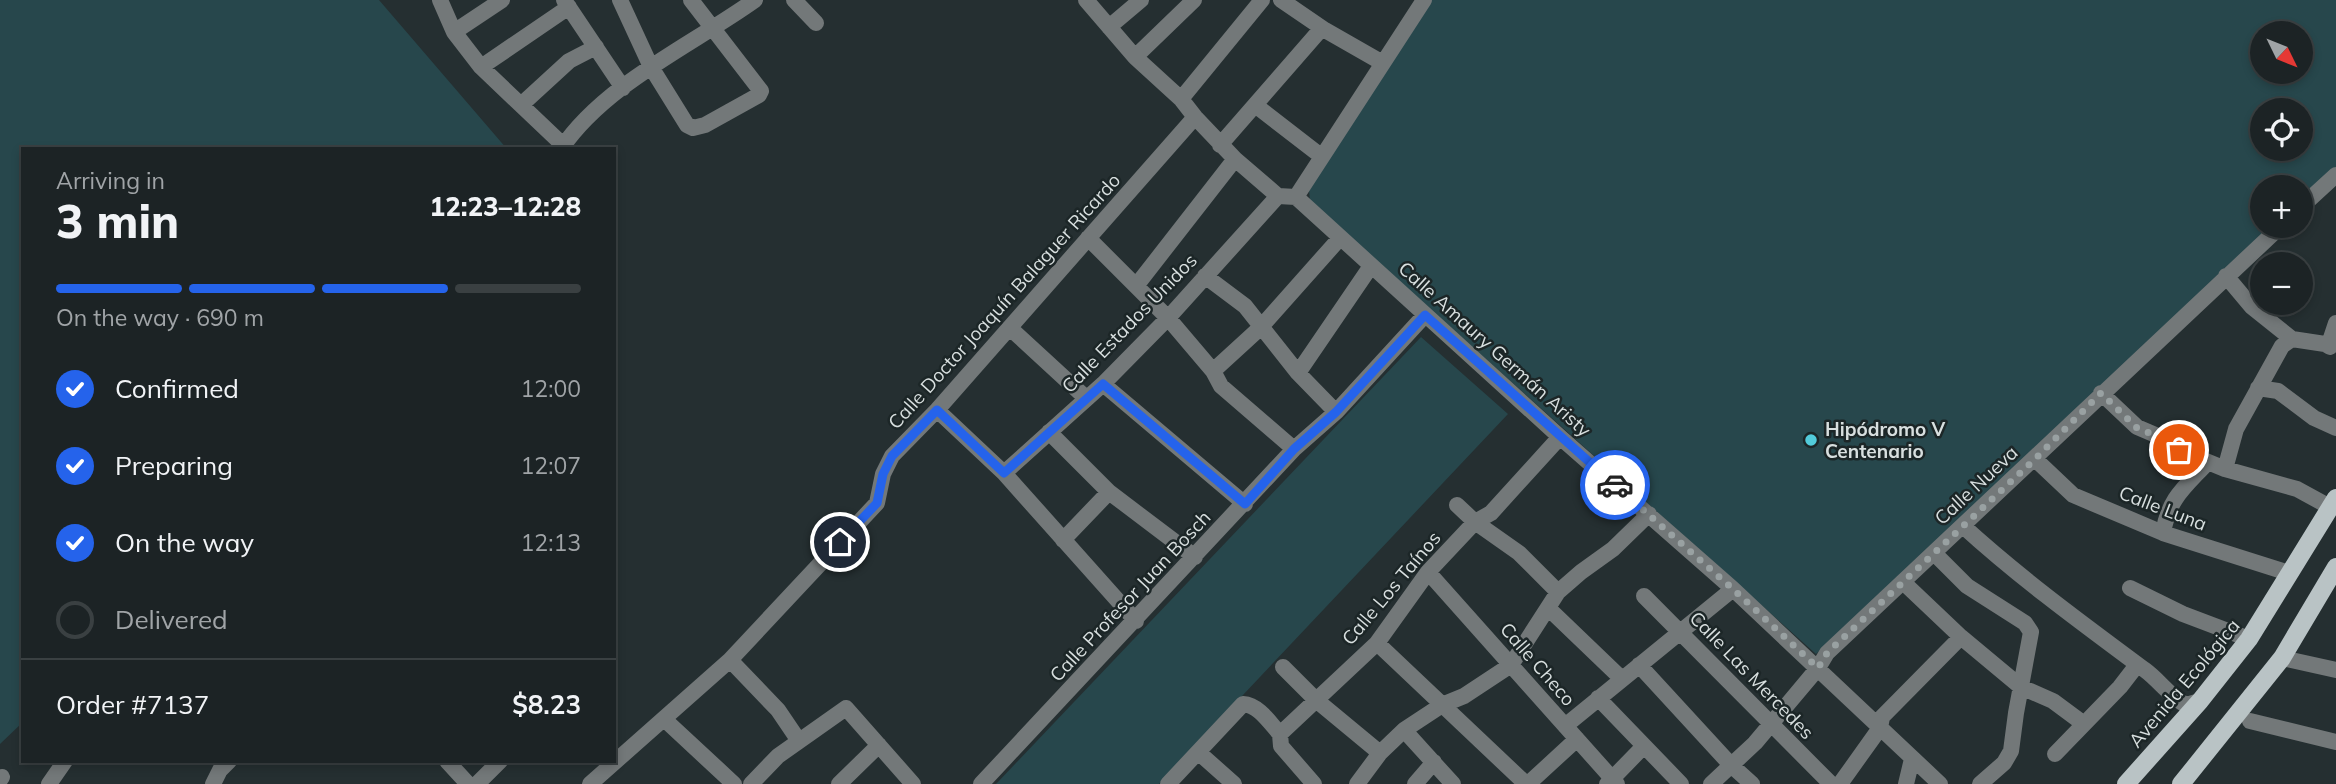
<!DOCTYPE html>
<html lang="en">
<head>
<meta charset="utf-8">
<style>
	body { margin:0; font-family:Mulish,sans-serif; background:#292f32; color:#f1f3f6; height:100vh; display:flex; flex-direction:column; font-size:26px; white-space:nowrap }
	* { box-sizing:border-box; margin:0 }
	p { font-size:23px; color:#a0a4a7 }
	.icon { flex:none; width:38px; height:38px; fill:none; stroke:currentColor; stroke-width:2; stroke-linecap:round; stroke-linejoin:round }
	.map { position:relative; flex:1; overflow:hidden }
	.panel { position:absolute; left:21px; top:147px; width:595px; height:616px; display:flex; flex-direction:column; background:#1c2325; border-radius:0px; box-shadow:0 4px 10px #0003,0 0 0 2px #3a4042 }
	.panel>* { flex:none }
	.needle { width:46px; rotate:133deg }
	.fabs { position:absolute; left:2250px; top:21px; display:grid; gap:14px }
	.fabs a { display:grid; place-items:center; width:63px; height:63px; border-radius:50%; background:#1c2325; box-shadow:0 4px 10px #0003,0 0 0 2px #3a4042; font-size:35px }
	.pin { position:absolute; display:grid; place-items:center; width:60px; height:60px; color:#fff; margin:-30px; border:4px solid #fff; border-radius:50%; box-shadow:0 2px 7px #0007 }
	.courier { position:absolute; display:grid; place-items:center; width:70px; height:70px; margin:-35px; border:5px solid #2563eb; border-radius:50%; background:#fff; color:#222; box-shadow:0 2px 9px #0007 }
	.head em { font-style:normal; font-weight:800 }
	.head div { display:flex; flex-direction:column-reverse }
	.head { display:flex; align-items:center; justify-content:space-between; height:119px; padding:0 35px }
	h1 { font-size:46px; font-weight:800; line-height:52px }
	.bar { display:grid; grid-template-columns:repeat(4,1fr); gap:10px 7px; align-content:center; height:84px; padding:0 35px }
	.bar i { height:9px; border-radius:5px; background:#3a4042 }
	.bar .selected { background:#2563eb }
	.bar p { grid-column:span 4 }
	.line { display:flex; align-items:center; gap:18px; padding:0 35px; border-top:2px solid #3a4042 }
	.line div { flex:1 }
	ol { padding:0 35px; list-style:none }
	li { display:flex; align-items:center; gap:21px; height:77px }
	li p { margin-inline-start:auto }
	li .icon { padding:7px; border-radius:50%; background:#2563eb; color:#fff; stroke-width:4 }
	li:last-child { color:#a0a4a7 }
	li i { width:38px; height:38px; border:4px solid #3a4042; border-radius:50% }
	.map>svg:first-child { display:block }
</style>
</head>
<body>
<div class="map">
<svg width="2336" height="784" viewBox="0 0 2336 784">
	<rect width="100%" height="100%" fill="#252f31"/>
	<!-- green -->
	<path fill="#27474c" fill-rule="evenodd" d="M0 0H379L507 149H23V722L0 744Z
		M1427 0H2336V170L2301 203V187H2263V226H2276L1816 654 1310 202 1309 189ZM2263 33H2301V72H2263ZM2263 110H2301V149H2263Z
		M1421 337 1508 414 1159 784H996Z"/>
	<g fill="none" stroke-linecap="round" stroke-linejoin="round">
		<!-- minor -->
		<path stroke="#737879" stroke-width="16" d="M440 0 454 32 481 67 563 145
			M564 0 623 88
			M620 0 651 67 687 125 693 128 705 125 759 95 761 91 691 0
			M794 0 816 23
			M1086 0 1135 57 1181 99 1195 117 1235 159 1278 196 1296 197 1560 437 1733 589 1940 784
			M1281 0 1325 30 1381 62
			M1109 27 1141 0
			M454 32 502 0
			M1135 57 1194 0
			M481 67 569 7
			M1181 99 1262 0
			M521 105 569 61 596 47
			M1255 105 1321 156
			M1220 145 1322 28
			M561 149C605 84 692 45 755 0
			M1296 197 1424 0
			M2301 207 2336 175
			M1088 238 1168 318 1213 371 1221 386 1294 449
			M1205 276 1245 306 1298 373 1336 412
			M2226 276 2252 307 2292 339
			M1136 286 1235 159
			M1010 328 1086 398
			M2330 341 2336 323
			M1213 371 1260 328 1340 238
			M1298 373 1371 266
			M1103 384 1245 504
			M2258 388 2278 391 2314 418 2336 428
			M2101 393 2137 427 2165 439 2179 450 2225 469 2297 489 2330 507
			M937 410 1004 473 1136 621
			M1049 432 1109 492 1195 557
			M2035 459 2073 495 2163 533 2289 573
			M2225 469 2236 429 2282 346 2292 339 2325 344 2330 341 2332 344 2330 347 2325 344
			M1004 473 1103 384 1168 318 1278 196
			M1457 505 1475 522 1519 553 1558 592
			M1963 526C2020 578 2083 624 2145 670 2160 681 2169 696 2186 705L2200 701
			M2163 533C2169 498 2184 488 2208 462
			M1063 540 1109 492
			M1934 553 1967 586 2025 623 2031 632 2016 713 2011 751 2004 763 1980 784
			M1428 572 1617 784
			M1903 582 1961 637 2021 687 2053 701 2084 724
			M2130 588 2183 614 2249 639
			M1644 596 1831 784
			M1548 608 1622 679
			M1377 643 1526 784
			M2282 658 2336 670
			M730 660 778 710 799 741
			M1639 665 1730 764 1752 784
			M1283 667 1316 700 1380 753
			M1598 698 1681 784
			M664 719 734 784
			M2250 721 2336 742
			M1565 726 1733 589
			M1404 730 1453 784
			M1280 734 1377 643 1428 572 1475 522 1491 513 1560 437
			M1280 734 1281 746 1314 784
			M1198 752 1234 784
			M2055 754 2120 687 2137 665
			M447 761 468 784
			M0 780 2 777
			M49 784 65 761
			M213 784 220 770 229 761
			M477 784 500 761
			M590 784 730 660 877 503 883 474 892 456 937 410 1195 117
			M751 784 778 756 846 708 913 784
			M839 784 879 745
			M981 784 1294 449 1336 412 1425 315
			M1168 784 1243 704C1259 705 1270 723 1280 734
			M1357 784 1380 753 1404 730 1442 705 1464 696 1511 665 1558 592 1581 572 1613 549 1649 514
			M1415 784 1434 762
			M1528 784 1577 739
			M1607 784 1643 747
			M1711 784 1755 743 1818 668 1827 653 2281 226
			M1840 784 1880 728 1882 717 1961 637
			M1906 784 1912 759"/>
		<!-- major -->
		<path stroke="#b9c3c5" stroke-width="18" d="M2126 784 2200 701 2249 639 2336 498
			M2181 784 2282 658 2336 567"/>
	</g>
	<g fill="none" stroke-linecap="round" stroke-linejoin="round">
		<!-- done -->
		<path stroke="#99a1a2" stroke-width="7" stroke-dasharray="0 12.6" d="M1615 485 1733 589 1818 668 1827 653 2035 459 2101 393 2137 428 2165 439 2179 450"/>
		<!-- route -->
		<path stroke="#2563eb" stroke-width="9" d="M840 542 877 503 883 474 892 456 937 410 1004 473 1103 384 1245 504 1294 449 1336 412 1425 315 1615 485"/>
	</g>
	<!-- markers -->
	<circle fill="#52cbda" stroke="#1c2627" stroke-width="2.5" cx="1811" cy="440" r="7"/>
	<g text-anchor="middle" stroke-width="5" stroke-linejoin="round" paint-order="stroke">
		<!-- street labels -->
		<g font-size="19" fill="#d8dfdf" stroke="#1c2627">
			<text transform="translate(1004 301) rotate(-48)" y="7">Calle Doctor Joaquín Balaguer Ricardo</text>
			<text transform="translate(1129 323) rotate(-46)" y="7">Calle Estados Unidos</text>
			<text transform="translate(1495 349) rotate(42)" y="7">Calle Amaury Germán Aristy</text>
			<text transform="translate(1976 485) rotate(-43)" y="7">Calle Nueva</text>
			<text transform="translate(2163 508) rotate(21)" y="7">Calle Luna</text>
			<text transform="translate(1391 588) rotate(-50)" y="7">Calle Los Taínos</text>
			<text transform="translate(1130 596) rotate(-47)" y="7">Calle Profesor Juan Bosch</text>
			<text transform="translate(1538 664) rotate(49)" y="7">Calle Checo</text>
			<text transform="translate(1752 675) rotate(46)" y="7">Calle Las Mercedes</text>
			<text transform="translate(2184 683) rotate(-50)" y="7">Avenida Ecológica</text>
		</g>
		<!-- poi labels -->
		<g font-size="19" font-weight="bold" fill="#d8dfdf" stroke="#1c2627" text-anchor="start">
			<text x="1825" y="436">Hipódromo V<tspan x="1825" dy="22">Centenario</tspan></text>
		</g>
	</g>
</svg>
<div class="fabs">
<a><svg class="needle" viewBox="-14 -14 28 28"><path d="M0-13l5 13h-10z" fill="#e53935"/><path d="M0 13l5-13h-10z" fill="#a0a4a7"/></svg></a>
<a><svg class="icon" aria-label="locate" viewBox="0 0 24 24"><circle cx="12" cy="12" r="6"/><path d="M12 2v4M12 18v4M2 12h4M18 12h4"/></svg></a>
<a>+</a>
<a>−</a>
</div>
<div class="pin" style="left:2179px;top:450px;background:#ea580c"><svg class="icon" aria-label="bag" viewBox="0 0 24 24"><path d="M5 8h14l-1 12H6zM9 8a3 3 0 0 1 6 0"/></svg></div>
<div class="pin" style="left:840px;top:542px;background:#1f2937"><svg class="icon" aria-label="home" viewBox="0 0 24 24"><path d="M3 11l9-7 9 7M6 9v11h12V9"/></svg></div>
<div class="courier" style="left:1615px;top:485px"><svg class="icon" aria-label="car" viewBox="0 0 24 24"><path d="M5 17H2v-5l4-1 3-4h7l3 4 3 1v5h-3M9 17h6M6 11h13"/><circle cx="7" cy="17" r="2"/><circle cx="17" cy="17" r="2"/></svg></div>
<section class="panel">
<div class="head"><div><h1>3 min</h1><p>Arriving in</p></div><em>12:23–12:28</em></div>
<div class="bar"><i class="selected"></i><i class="selected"></i><i class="selected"></i><i></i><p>On the way · 690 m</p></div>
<ol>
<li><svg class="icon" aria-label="check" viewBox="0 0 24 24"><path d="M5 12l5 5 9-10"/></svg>Confirmed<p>12:00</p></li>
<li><svg class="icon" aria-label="check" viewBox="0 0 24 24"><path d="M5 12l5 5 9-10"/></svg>Preparing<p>12:07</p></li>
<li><svg class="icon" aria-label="check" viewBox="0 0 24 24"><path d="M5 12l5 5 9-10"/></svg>On the way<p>12:13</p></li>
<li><i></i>Delivered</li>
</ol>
<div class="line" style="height:91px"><div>Order #7137</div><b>$8.23</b></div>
</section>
</div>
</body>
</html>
